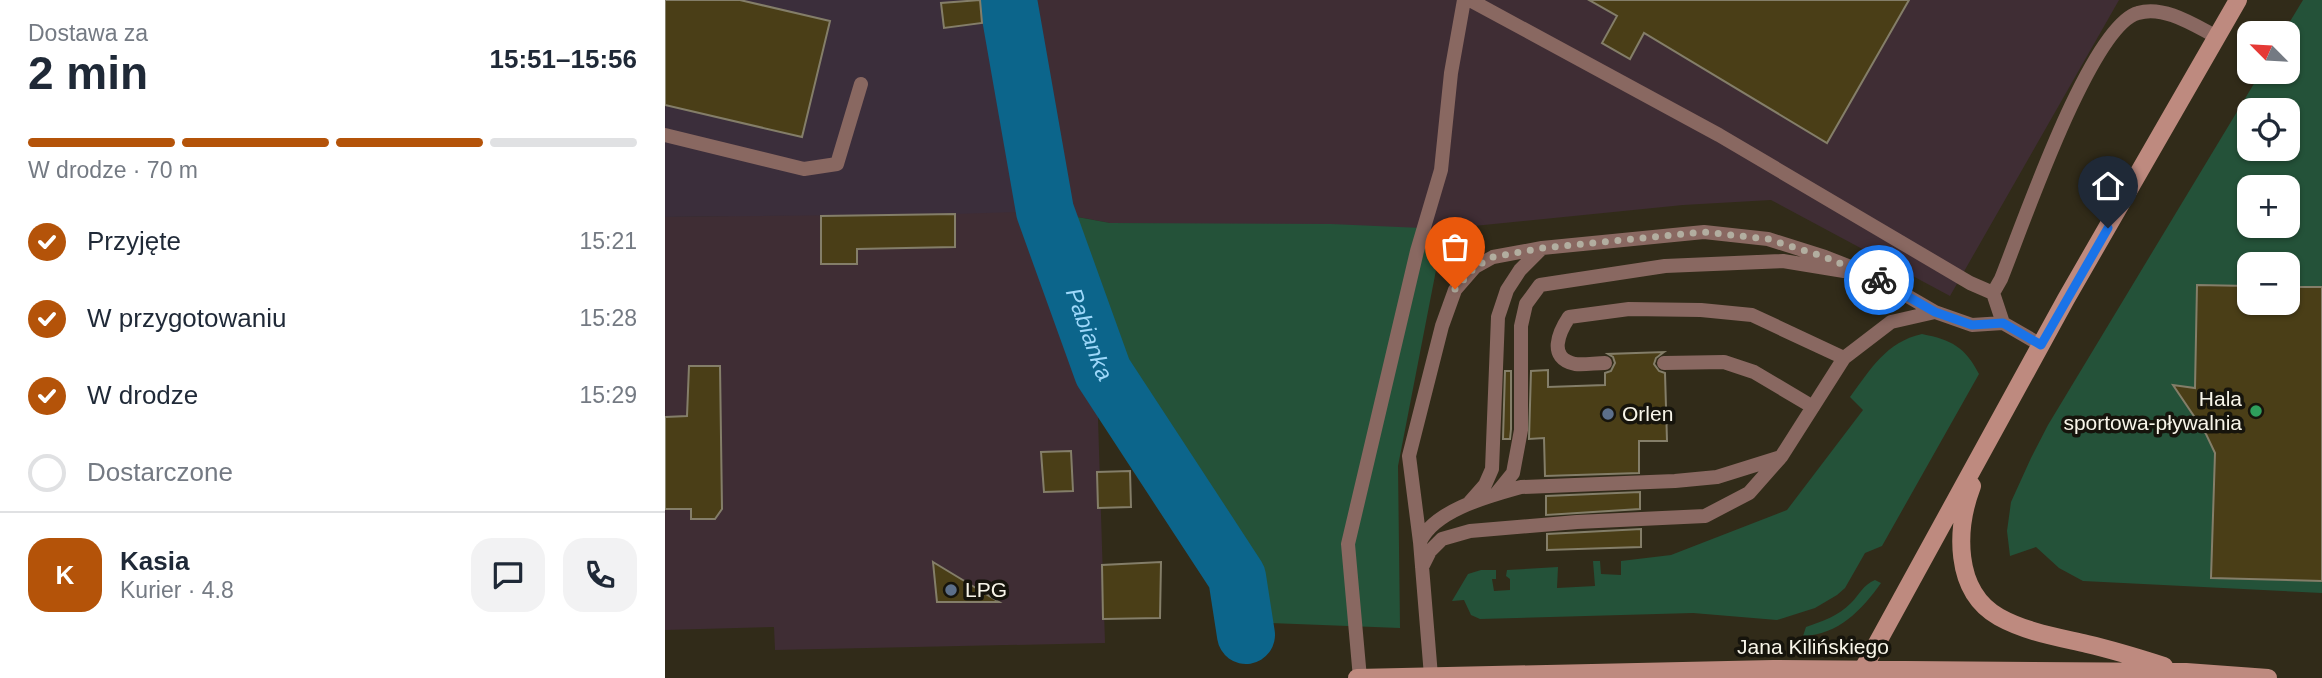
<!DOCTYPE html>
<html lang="pl">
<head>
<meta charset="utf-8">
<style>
	body { margin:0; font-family:Arial,sans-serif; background:#f2f2f3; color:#1f2937; height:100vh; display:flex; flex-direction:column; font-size:26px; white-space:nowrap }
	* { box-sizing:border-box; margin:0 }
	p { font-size:23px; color:#747a83 }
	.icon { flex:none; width:38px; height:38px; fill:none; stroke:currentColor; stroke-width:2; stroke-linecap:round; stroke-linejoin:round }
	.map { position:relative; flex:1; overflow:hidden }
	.panel { display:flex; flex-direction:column; background:#fff; width:665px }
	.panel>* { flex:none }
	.needle { width:46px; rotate:294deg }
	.tools { position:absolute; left:1572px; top:21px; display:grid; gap:14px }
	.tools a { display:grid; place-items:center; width:63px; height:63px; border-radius:14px; background:#fff; box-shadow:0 2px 5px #0004; font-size:35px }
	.pin { position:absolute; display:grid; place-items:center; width:60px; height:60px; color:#fff; margin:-72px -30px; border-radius:50% 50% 50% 0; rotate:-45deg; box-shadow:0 0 7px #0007 }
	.pin .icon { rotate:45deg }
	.courier { position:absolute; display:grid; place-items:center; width:70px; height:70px; margin:-35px; border:5px solid #1a73e8; border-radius:50%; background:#fff; color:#222; box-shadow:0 2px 9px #0007 }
	.summary em { font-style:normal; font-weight:600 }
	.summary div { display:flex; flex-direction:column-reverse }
	.summary { display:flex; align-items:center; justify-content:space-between; height:119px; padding:0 28px }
	h1 { font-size:46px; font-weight:600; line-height:52px }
	.bar { display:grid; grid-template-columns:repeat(4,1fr); gap:10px 7px; align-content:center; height:84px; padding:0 28px }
	.bar i { height:9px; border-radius:5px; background:#e0e1e3 }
	.bar .active { background:#b45309 }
	.bar p { grid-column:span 4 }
	.line { display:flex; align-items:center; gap:18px; padding:0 28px; border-top:2px solid #e0e1e3 }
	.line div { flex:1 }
	.round { display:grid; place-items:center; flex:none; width:74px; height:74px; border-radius:21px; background:#f2f2f3 }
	ol { padding:0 28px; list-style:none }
	li { display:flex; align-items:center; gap:21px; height:77px }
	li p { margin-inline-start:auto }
	li .icon { padding:7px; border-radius:50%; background:#b45309; color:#fff; stroke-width:4 }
	li:last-child { color:#747a83 }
	li i { width:38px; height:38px; border:4px solid #e0e1e3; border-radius:50% }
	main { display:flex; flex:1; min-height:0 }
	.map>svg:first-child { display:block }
</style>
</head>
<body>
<main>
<section class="panel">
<div class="summary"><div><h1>2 min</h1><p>Dostawa za</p></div><em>15:51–15:56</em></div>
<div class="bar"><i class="active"></i><i class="active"></i><i class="active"></i><i></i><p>W drodze · 70 m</p></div>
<ol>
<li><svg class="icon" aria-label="check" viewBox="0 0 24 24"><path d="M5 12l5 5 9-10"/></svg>Przyjęte<p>15:21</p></li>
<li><svg class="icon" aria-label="check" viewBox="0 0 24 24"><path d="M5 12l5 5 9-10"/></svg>W przygotowaniu<p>15:28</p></li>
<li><svg class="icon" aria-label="check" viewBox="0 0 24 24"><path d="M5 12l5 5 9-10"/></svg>W drodze<p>15:29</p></li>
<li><i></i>Dostarczone</li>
</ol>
<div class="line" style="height:126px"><b class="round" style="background:#b45309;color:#fff">K</b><div><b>Kasia</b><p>Kurier · 4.8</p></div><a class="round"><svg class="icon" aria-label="chat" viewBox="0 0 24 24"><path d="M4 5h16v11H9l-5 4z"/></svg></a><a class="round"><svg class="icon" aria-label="phone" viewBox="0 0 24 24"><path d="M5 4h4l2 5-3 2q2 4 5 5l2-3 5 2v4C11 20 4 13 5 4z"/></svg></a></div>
</section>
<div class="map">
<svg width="1657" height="678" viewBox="0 0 1657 678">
	<rect width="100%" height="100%" fill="#312b19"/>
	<!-- commercial -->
	<path fill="#3f2d34" d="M343 0H1454L1285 296 1106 200 1018 205 779 229 445 223 380 211Z
		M367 211 432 386 440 643 110 650 109 627 0 630V217Z"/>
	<!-- industrial -->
	<path fill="#3b2e3b" d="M0 0H343L380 211 290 214 0 217Z"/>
	<!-- green -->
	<path fill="#245239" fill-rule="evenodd" d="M1638 0H1657V593L1418 581 1394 568 1371 547 1345 556 1342 531 1346 502 1366 458 1383 425 1596 72H1622V33H1618ZM1584 110H1622V149H1584ZM1584 187H1622V226H1584ZM1584 264H1622V303H1584Z
		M380 211 445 223 666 224 779 229 733 466 735 628 580 622 572 577 438 372Z
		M1257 334C1287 340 1300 347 1314 374L1217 546 1200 553 1180 588 1172 595 1150 608 1112 620 1028 613 815 619 806 615 799 600 787 601 803 574 816 570H831V579H827L829 591 845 590V579L841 576 842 570 893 567 892 588 930 586 928 561H935L936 574 956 575V561L1006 555 1122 510 1198 410 1185 397C1206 369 1221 342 1257 334Z
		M1210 580 1216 583C1197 610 1173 635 1138 636L1141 627C1158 621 1173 616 1186 603 1195 594 1198 585 1210 580Z"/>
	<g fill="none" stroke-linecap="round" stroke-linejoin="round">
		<!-- river -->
		<path stroke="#0c658b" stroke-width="58" id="s1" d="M343 0 380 211 438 372 572 577 581 635"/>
	</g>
	<!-- building -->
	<path fill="#4a3e17" stroke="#847e69" stroke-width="2" d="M0 0H75L165 21 137 137 0 105Z
		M315 0 317 23 279 28 276 3Z
		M924 0H1244L1162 143 979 33 965 59 937 43 952 16Z
		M290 214V247L192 249V264H156V216Z
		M1532 285 1584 286V303H1622V287H1657V581L1546 578 1550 453 1541 434 1508 385 1530 388Z
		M999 352 991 358 989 364 994 371 1000 373 1002 441H974V473L880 476 879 438 864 439 866 371 883 370V387L940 385V373L946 371 950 363 948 357 943 354Z
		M24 366H55L57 509 50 519H26V509H0V417L22 416Z
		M840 371H846V429L845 439H838Z
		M406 451 408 491 379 492 376 452Z
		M465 471 466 507 433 508 432 472Z
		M975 492V509L881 515V496Z
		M976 529V547L882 550V534Z
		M268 562 334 602H272Z
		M496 562 495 618 438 619 437 565Z"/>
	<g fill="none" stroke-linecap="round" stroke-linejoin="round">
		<!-- lane -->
		<path stroke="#896861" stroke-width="14" d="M805 0 1054 135 1305 283 1328 293 1338 323
			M0 135 139 169 172 164 196 84
			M1328 293 1336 279C1356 230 1425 26 1473 13 1499 5 1529 25 1552 37
			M940 363C931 363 919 365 910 364 882 358 894 332 904 317L964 309 1036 310 1087 315 1179 358
			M999 363 1059 362 1089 372 1148 407
			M831 494 848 473 856 430V326L861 304 875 285 1000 266 1118 261 1179 271
			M805 502 820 485 827 469 833 317 842 290 855 270 877 248
			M755 542C769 510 824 496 856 487L1010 481 1052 477 1116 457 1179 358 1226 322 1270 312
			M757 567 765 551 777 539 805 531 912 522 1040 516 1084 493 1115 458
			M766 676 755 542 744 456 777 326 790 290 810 267 828 257 877 248 1039 232 1103 239 1160 257 1206 275 1270 312 1307 325 1338 323 1376 345
			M695 678 683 544 752 251 776 170 786 73 799 0"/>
		<!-- secondary -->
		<path stroke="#be8a7f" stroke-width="18" d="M1307 486C1291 528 1288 591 1334 617 1361 632 1392 637 1422 644 1448 650 1474 658 1499 666
			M692 678 1108 669 1521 672 1603 678
			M1193 678 1401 299 1573 0"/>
	</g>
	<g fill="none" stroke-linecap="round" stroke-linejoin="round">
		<!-- done -->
		<path stroke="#b2aea0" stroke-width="7" stroke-dasharray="0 12.6" d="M790 289 810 267 828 257 877 248 1039 232 1103 239 1160 257 1214 280"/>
		<!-- route -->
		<path stroke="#1a73e8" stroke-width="9" d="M1214 280 1270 312 1307 325 1338 323 1376 345 1443 228"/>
	</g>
	<!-- markers -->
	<circle fill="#2e9e5b" stroke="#16140c" stroke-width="2.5" cx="1591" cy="411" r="7"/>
	<g fill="#5c6f8a" stroke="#16140c" stroke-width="2.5">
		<circle cx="943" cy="414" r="7"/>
		<circle cx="286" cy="590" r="7"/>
	</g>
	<g text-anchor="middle" stroke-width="7" stroke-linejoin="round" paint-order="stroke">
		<!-- poi labels -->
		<g font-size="21" fill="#f8f5e9" stroke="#16140c" text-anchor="start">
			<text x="1577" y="406" text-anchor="end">Hala<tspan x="1577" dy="24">sportowa-pływalnia</tspan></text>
			<text x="957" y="421">Orlen</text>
			<text x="300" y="597">LPG</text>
		</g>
		<!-- street labels -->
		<g font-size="21" fill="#f8f5e9" stroke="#16140c">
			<text x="1148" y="654">Jana Kilińskiego</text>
		</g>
		<!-- water labels -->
		<g font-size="23" font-style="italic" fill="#9ed8fa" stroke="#16140c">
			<text dy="8" stroke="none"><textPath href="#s1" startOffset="345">Pabianka</textPath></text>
		</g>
	</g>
</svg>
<div class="tools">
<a><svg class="needle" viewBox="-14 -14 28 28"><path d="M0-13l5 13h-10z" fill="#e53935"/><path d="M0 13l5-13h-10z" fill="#747a83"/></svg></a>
<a><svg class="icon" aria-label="locate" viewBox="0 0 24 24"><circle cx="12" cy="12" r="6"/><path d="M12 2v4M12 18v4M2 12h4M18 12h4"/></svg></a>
<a>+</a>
<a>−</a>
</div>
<div class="pin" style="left:790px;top:289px;background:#ea580c"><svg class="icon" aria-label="bag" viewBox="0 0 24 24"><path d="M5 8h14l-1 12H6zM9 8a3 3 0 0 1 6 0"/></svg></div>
<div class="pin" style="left:1443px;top:228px;background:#1f2937"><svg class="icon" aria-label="home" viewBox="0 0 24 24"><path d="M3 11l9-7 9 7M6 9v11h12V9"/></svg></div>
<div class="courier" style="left:1214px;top:280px"><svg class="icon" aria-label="bike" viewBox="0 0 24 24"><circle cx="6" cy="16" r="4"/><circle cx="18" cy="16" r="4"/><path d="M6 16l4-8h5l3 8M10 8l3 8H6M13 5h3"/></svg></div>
</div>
</main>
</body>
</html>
